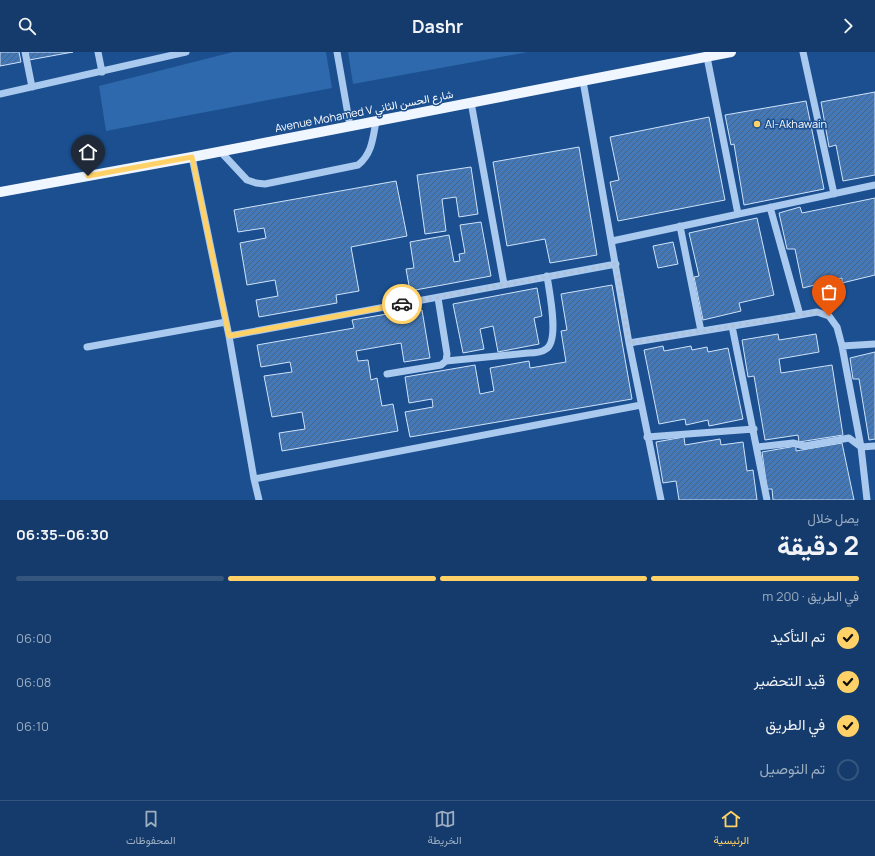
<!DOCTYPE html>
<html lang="ar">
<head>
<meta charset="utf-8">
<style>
	body { margin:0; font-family:Manrope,Vazirmatn,sans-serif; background:#214673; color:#f1f3f6; direction:rtl; height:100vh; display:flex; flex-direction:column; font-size:15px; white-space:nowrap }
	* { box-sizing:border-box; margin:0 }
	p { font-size:13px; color:#9dadc1 }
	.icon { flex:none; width:22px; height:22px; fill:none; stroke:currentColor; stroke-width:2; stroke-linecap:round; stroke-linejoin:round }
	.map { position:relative; height:448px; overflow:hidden; direction:ltr }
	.drawer { display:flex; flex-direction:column; background:#143b6b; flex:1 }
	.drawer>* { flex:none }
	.pin { position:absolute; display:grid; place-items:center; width:34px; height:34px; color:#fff; margin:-41px -17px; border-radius:50% 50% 50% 0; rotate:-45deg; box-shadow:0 0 4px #0007 }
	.pin .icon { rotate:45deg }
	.courier { position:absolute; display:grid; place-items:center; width:40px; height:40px; margin:-20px; border:3px solid #ffd166; border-radius:50%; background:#fff; color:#222; box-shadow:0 1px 5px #0007 }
	.head em { font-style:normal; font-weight:700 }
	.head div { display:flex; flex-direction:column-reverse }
	.head { display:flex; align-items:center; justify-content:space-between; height:68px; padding:0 16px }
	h1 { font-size:26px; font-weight:700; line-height:30px }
	.bar { display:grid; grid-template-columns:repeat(4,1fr); gap:6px 4px; align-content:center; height:48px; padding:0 16px }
	.bar i { height:5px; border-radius:3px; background:#33557e }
	.bar .on { background:#ffd166 }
	.bar p { grid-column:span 4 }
	ol { padding:0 16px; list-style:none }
	li { display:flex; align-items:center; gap:12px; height:44px }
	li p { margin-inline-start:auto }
	li .icon { padding:4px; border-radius:50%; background:#ffd166; color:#111; stroke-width:4 }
	li:last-child { color:#9dadc1 }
	li i { width:22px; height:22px; border:2px solid #33557e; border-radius:50% }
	header { display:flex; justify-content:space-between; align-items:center; height:52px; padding:0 16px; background:#143b6b; font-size:18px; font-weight:700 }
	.tab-bar { display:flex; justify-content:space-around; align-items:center; height:56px; border-top:1px solid #33557e; background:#143b6b; font-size:11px; color:#9dadc1 }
	.tab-bar a { display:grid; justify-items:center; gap:2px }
	.tab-bar .on { color:#ffd166 }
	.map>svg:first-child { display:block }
</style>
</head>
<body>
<header><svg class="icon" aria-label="forward" viewBox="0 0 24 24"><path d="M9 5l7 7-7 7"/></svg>Dashr<svg class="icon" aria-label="search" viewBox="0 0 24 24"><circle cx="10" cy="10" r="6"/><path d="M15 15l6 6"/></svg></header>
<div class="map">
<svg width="875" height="448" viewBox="0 0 875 448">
	<defs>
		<pattern id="building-hatch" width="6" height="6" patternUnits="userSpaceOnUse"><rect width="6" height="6" fill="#4478b7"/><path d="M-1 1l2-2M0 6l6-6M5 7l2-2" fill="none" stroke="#486282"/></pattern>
	</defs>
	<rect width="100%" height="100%" fill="#1b4f8f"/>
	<!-- green -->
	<path fill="#2e69ad" d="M233 0H326L332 36 106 79 99 34Z
		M348 0H528L353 32Z"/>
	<!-- building -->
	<path fill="url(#building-hatch)" stroke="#cfe3fa" d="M0 0H19L21 10 0 14Z
		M28 0H73L29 8Z
		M875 40V123L843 129 836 93 829 95 821 50Z
		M806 49 824 137 744 153 734 92 731 93 725 63Z
		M709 65 725 148 618 169 610 130 619 128 610 85Z
		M579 95 597 203 550 211 545 187 507 194 493 110Z
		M471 115 478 162 459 165 456 145 442 147 446 179 425 182 417 123Z
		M396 129 407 184 351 195 359 239 336 243 337 251 259 265 256 248 278 244 275 228 247 233 240 191 266 186 264 176 238 180 234 158Z
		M875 146V223L842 231V226L803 236 795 197H787L779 161 800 155 802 161Z
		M757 166 774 243 739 251 741 259 703 268 694 225 699 224 689 181Z
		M481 170 491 224 410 239 406 217 414 216 410 190 449 183 454 210 460 209 459 202 465 201 460 173Z
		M673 190 678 212 658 216 653 194Z
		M612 233 632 347 410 385 405 360 433 355 432 347 409 351 405 325 475 313 480 342 494 339 490 316 529 309 530 316 566 310 561 279 567 278 561 242Z
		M537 236 542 264 534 266 539 292 498 300 493 274 480 277 484 297 463 301 453 252Z
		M422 258 430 306 404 310 401 291 356 299 358 309 368 308 371 328 377 326 382 354 393 352 398 379 282 399 279 381 305 377 302 360 272 365 264 324 292 320 290 310 261 315 257 293 354 276 352 268 393 261 395 269 407 267 406 261Z
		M778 282 779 288 816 282 819 300 779 307 781 321 832 313 843 383 799 390 798 383 765 388 754 324 748 325 742 288Z
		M663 294 664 299 691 294 692 298 707 295 708 300 728 296 743 367 709 374 708 368 686 373 685 367 659 372 644 298Z
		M875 300V387L869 388 859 327H853L850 306Z
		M684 385 685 393 720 387 721 393 743 390 747 419 753 418 757 448H679L676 429 663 431 656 390Z
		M842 391 854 448H773L772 437H767L762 400 796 394V399Z"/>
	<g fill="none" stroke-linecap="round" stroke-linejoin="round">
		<!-- minor -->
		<path stroke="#a9c9ee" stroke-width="7" d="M25 0 32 35
			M98 0 102 20
			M337 0 350 74
			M803 0 834 142
			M707 5 738 162
			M583 29 629 291 661 448
			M0 42 186 0
			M471 50 504 232
			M220 99 247 128 256 131 265 132 358 113C372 102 373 86 376 69
			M192 105 229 284 254 427 259 448
			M770 155 800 263
			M680 174 701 279
			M612 189 875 133
			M732 274 767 448
			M229 284 616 212
			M629 291 800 263 817 260 829 264 837 275 842 294 861 395 867 448
			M842 294 875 292
			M87 295 226 270
			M446 309 528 301C534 301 541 301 546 297 560 289 549 238 547 224
			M387 322 441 313 446 309 447 302 438 246
			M647 385 754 377
			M757 395 793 391 804 394 849 386 861 395 875 394
			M254 427 641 353"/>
		<!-- major -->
		<path stroke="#f0f6ff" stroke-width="10" d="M0 140 192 105 731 0"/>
	</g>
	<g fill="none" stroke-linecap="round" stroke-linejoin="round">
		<!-- done -->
		<path stroke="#afc1d8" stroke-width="4" stroke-dasharray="0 7.2" d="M402 252 616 212 629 291 800 263 817 260 829 264"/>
		<!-- route -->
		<path stroke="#ffd166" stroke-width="5" d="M88 124 192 105 229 284 402 252"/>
	</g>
	<!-- markers -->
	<circle fill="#ffd166" stroke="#1b4f8f" stroke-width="1.5" cx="757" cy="72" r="4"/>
	<g text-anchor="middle" stroke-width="3" stroke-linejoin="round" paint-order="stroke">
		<!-- street labels -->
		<g font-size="11" fill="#fff" stroke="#1b4f8f">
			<text transform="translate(364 59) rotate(-11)" y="4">Avenue Mohamed V شارع الحسن الثاني</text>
		</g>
		<!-- poi labels -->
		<g font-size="11" fill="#fff" stroke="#1b4f8f" text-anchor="start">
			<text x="765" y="76">Al-Akhawain</text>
		</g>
	</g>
</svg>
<div class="pin" style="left:829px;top:264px;background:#ea580c"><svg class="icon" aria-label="bag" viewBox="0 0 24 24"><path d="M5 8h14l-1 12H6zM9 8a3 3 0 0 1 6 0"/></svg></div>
<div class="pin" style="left:88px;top:124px;background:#1f2937"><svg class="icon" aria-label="home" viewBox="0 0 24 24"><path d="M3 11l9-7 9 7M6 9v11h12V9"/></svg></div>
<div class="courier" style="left:402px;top:252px"><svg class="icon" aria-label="car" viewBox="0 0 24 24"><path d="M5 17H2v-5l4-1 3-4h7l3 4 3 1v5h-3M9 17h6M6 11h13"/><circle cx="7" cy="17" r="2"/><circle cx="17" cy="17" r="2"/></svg></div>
</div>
<section class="drawer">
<div class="head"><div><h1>2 دقيقة</h1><p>يصل خلال</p></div><em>06:30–06:35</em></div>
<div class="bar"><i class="on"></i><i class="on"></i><i class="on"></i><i></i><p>في الطريق · 200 m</p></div>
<ol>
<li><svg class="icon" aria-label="check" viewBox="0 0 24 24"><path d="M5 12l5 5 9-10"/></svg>تم التأكيد<p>06:00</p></li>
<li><svg class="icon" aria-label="check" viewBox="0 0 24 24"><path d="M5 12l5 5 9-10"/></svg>قيد التحضير<p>06:08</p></li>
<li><svg class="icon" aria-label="check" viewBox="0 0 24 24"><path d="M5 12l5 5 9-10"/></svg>في الطريق<p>06:10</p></li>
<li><i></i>تم التوصيل</li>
</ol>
</section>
<nav class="tab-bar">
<a class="on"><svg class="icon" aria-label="home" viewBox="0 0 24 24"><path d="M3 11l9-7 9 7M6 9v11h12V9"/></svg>الرئيسية</a>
<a><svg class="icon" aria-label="map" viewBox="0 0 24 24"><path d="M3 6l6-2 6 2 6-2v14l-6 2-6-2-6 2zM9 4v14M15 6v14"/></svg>الخريطة</a>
<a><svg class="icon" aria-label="saved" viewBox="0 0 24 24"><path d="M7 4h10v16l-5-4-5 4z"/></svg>المحفوظات</a>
</nav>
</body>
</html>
